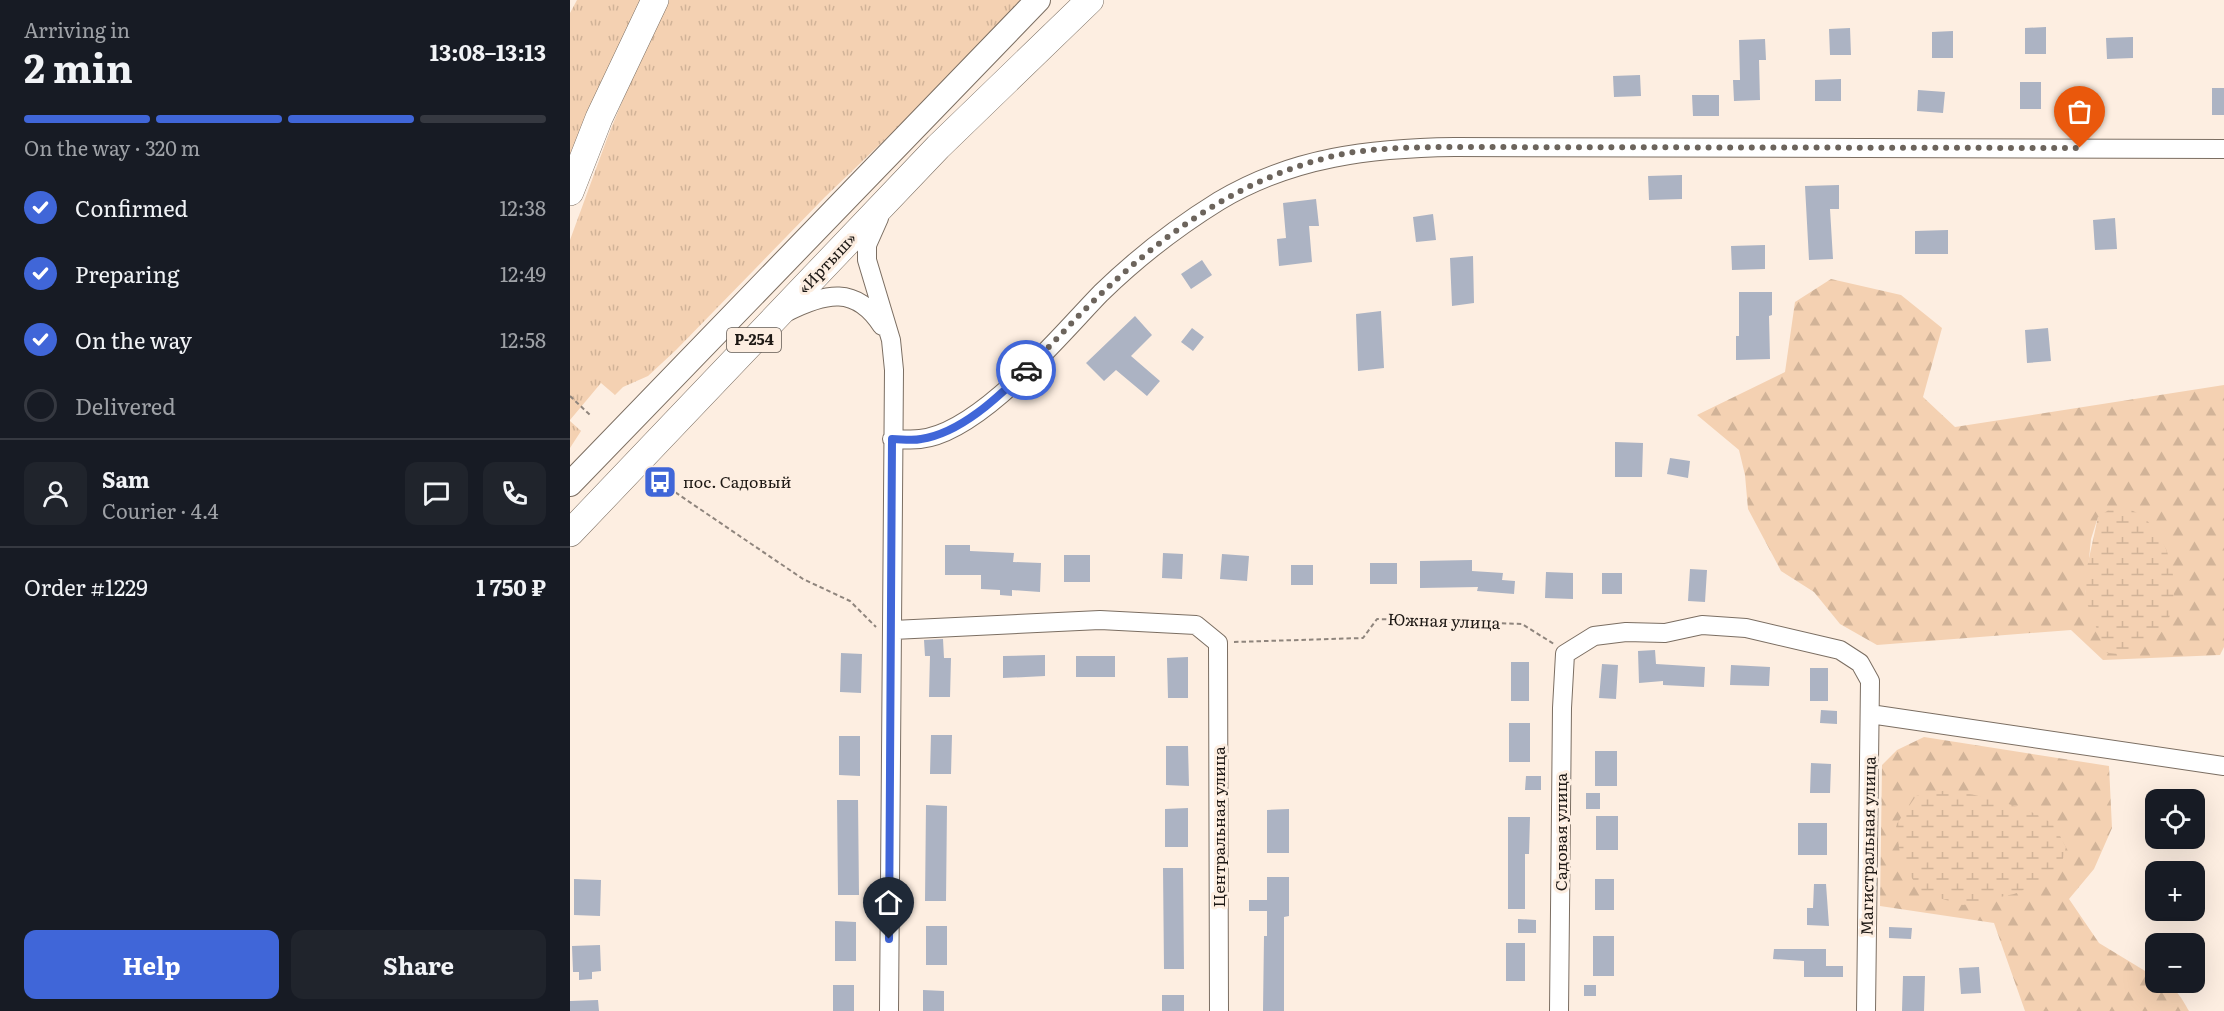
<!DOCTYPE html>
<html lang="en">
<head>
<meta charset="utf-8">
<style>
	body { margin:0; font-family:Literata,serif; background:#20242c; color:#f1f3f6; height:100vh; display:flex; flex-direction:column; font-size:22px; white-space:nowrap }
	* { box-sizing:border-box; margin:0 }
	p { font-size:20px; color:#9ea1a6 }
	.icon { flex:none; width:33px; height:33px; fill:none; stroke:currentColor; stroke-width:2; stroke-linecap:round; stroke-linejoin:round }
	.map { position:relative; flex:1; overflow:hidden }
	.side { display:flex; flex-direction:column; background:#171b24; width:570px }
	.side>* { flex:none }
	.tools { position:absolute; left:1575px; top:789px; display:grid; gap:12px }
	.tools a { display:grid; place-items:center; width:60px; height:60px; border-radius:12px; background:#171b24; box-shadow:0 6px 24px #0002; font-size:30px }
	.pin { position:absolute; display:grid; place-items:center; width:51px; height:51px; color:#fff; margin:-62px -26px; border-radius:50% 50% 50% 0; rotate:-45deg; box-shadow:0 0 6px #0007 }
	.pin .icon { rotate:45deg }
	.courier { position:absolute; display:grid; place-items:center; width:60px; height:60px; margin:-30px; border:4px solid #4066d8; border-radius:50%; background:#fff; color:#222; box-shadow:0 2px 8px #0007 }
	.summary em { font-style:normal; font-weight:700 }
	.summary div { display:flex; flex-direction:column-reverse }
	.summary { display:flex; align-items:center; justify-content:space-between; height:102px; padding:0 24px }
	h1 { font-size:39px; font-weight:700; line-height:45px }
	.bar { display:grid; grid-template-columns:repeat(4,1fr); gap:9px 6px; align-content:center; height:72px; padding:0 24px }
	.bar i { height:8px; border-radius:4px; background:#363941 }
	.bar .on { background:#4066d8 }
	.bar p { grid-column:span 4 }
	.line { display:flex; align-items:center; gap:15px; padding:0 24px; border-top:2px solid #363941 }
	.line div { flex:1 }
	.round { display:grid; place-items:center; flex:none; width:63px; height:63px; border-radius:12px; background:#20242c }
	ol { padding:0 24px; list-style:none }
	li { display:flex; align-items:center; gap:18px; height:66px }
	li p { margin-inline-start:auto }
	li .icon { padding:6px; border-radius:50%; background:#4066d8; color:#fff; stroke-width:4 }
	li:last-child { color:#9ea1a6 }
	li i { width:33px; height:33px; border:3px solid #363941; border-radius:50% }
	.primary-button { display:flex; gap:12px; margin-top:auto; padding:12px 24px }
	.primary-button a { flex:1; height:69px; border-radius:12px; background:#4066d8; color:#fff; font-size:24px; font-weight:700; line-height:69px; text-align:center }
	.primary-button a+a { background:#20242c; color:#f1f3f6 }
	main { display:flex; flex:1; min-height:0 }
	.map>svg:first-child { display:block }
</style>
</head>
<body>
<main>
<section class="side">
<div class="summary"><div><h1>2 min</h1><p>Arriving in</p></div><em>13:08–13:13</em></div>
<div class="bar"><i class="on"></i><i class="on"></i><i class="on"></i><i></i><p>On the way · 320 m</p></div>
<ol>
<li><svg class="icon" aria-label="check" viewBox="0 0 24 24"><path d="M5 12l5 5 9-10"/></svg>Confirmed<p>12:38</p></li>
<li><svg class="icon" aria-label="check" viewBox="0 0 24 24"><path d="M5 12l5 5 9-10"/></svg>Preparing<p>12:49</p></li>
<li><svg class="icon" aria-label="check" viewBox="0 0 24 24"><path d="M5 12l5 5 9-10"/></svg>On the way<p>12:58</p></li>
<li><i></i>Delivered</li>
</ol>
<div class="line" style="height:108px"><a class="round"><svg class="icon" aria-label="person" viewBox="0 0 24 24"><circle cx="12" cy="8" r="4"/><path d="M4 21q1-7 8-7t8 7"/></svg></a><div><b>Sam</b><p>Courier · 4.4</p></div><a class="round"><svg class="icon" aria-label="chat" viewBox="0 0 24 24"><path d="M4 5h16v11H9l-5 4z"/></svg></a><a class="round"><svg class="icon" aria-label="phone" viewBox="0 0 24 24"><path d="M5 4h4l2 5-3 2q2 4 5 5l2-3 5 2v4C11 20 4 13 5 4z"/></svg></a></div>
<div class="line" style="height:78px"><div>Order #1229</div><b>1 750 ₽</b></div>
<div class="primary-button"><a>Help</a><a>Share</a></div>
</section>
<div class="map">
<svg width="1654" height="1011" viewBox="0 0 1654 1011">
	<defs>
		<pattern id="grass-tufts" width="24" height="20" patternUnits="userSpaceOnUse" patternTransform="scale(1.5)"><rect width="24" height="20" fill="#f4d1b2"/><path d="M3 7l-1-3M5 7V3M7 7l1-3M15 17l-1-3M17 17v-4M19 17l1-3" fill="none" stroke="#d1b398"/></pattern>
		<pattern id="forest-firs" width="22" height="20" patternUnits="userSpaceOnUse" patternTransform="scale(1.5)"><rect width="22" height="20" fill="#f4d1b2"/><path d="M5 1l3.5 6h-7zM16 11l3.5 6h-7z" fill="#d1b398"/></pattern>
		<pattern id="wetland-marsh" width="20" height="14" patternUnits="userSpaceOnUse" patternTransform="scale(1.5)"><rect width="20" height="14" fill="#f4d1b2"/><path d="M1 5h8M5 5V1M11 12h8M15 12V8" fill="none" stroke="#d1b398"/></pattern>
	</defs>
	<rect width="100%" height="100%" fill="#fdeee1"/>
	<!-- grass -->
	<path fill="url(#grass-tufts)" d="M7 0H75L0 160V13Z
		M98 0H451L355 101 255 197 106 350 78 376 53 387 45 395 31 383 0 420V240L38 136 80 34Z
		M0 421 11 431 0 448Z"/>
	<!-- forest -->
	<path fill="url(#forest-firs)" fill-rule="evenodd" d="M1261 279 1331 295 1372 328 1353 397 1385 427 1654 385V647L1650 655 1533 660 1501 630 1307 645 1270 624 1244 592 1211 571 1178 509 1175 475 1169 450 1127 415 1215 372 1225 302ZM1528 517 1515 598 1521 539Z
		M1354 737 1539 766 1542 828 1524 869 1499 899 1529 943 1585 977 1586 982C1604 983 1611 997 1619 1011H1455L1424 923 1310 906 1312 765 1327 750Z"/>
	<!-- wetland -->
	<path fill="url(#wetland-marsh)" d="M1545 506C1598 510 1621 596 1590 634 1586 639 1579 642 1574 645 1570 648 1564 654 1559 654 1552 655 1543 653 1536 653L1515 598 1516 572 1528 517Z
		M1378 790C1401 793 1470 809 1484 826 1489 832 1492 841 1496 847L1488 877 1444 894 1393 905 1352 893 1331 862 1326 825 1346 796Z"/>
	<!-- building -->
	<path fill="#acb3c3" d="M1476 27V54H1455V28Z
		M1280 28 1281 55H1260L1259 29Z
		M1383 31V58H1362V32Z
		M1563 37V58L1537 59 1536 38Z
		M1195 39 1196 60H1189L1190 100 1164 101 1163 80H1170L1169 40Z
		M1070 75 1071 96 1044 97 1043 76Z
		M1271 79V101H1245V80Z
		M1450 82H1471V109H1450Z
		M1642 88H1654V115H1642Z
		M1348 90 1375 92 1373 113 1347 111Z
		M1122 95H1149V116H1123Z
		M1112 175V199L1079 200 1078 176Z
		M1269 185V209H1260L1263 259 1239 260 1235 186Z
		M746 199 749 226H739L742 262 709 266 707 239 716 238 713 203Z
		M863 214 866 240 846 242 843 217Z
		M1545 218 1547 249 1525 250 1523 220Z
		M1378 230V254H1345V231Z
		M1195 245V269L1162 270 1161 246Z
		M903 256 904 303 882 306 880 258Z
		M632 260 642 275 621 289 611 274Z
		M1169 292H1202V315L1199 316 1200 359 1166 360V336H1169Z
		M811 311 814 368 788 371 786 314Z
		M565 316 582 335 561 356 590 381 577 396 546 370 534 381 516 363Z
		M622 328 634 337 623 351 611 342Z
		M1478 328 1481 361 1457 363 1455 330Z
		M1045 442 1073 443 1072 477H1045Z
		M1100 458 1120 461 1118 478 1097 474Z
		M375 545H400V551L444 553 443 562 471 563 470 592 442 590V596L430 595V590L411 589V575H375Z
		M593 553 613 554 612 579 592 578Z
		M652 554 679 556 677 581 650 579Z
		M494 555H520V582H494Z
		M902 560V571L933 573 932 580 945 581 944 594 907 591 908 587 850 588V561Z
		M800 563H827V584H800Z
		M721 565H743V585H721Z
		M1120 569 1137 570 1135 602 1118 601Z
		M976 572 1003 573V599L975 598Z
		M1032 573H1052V594H1032Z
		M373 639 374 658H381L380 697H359L360 656H355L354 640Z
		M1085 650 1086 664 1135 667 1134 687 1093 685V681L1069 683 1068 651Z
		M271 653 292 654 291 693 270 692Z
		M475 655V676L433 678V656Z
		M506 656H545V677H506Z
		M618 657V698H598L597 658Z
		M941 662H959V701H941Z
		M1032 664 1048 665 1046 699 1029 698Z
		M1161 665 1200 667 1199 686 1160 685Z
		M1240 668H1258V701H1240Z
		M1251 710 1267 711V724L1250 723Z
		M939 723H960V762H939Z
		M361 735H382L381 774H360Z
		M269 736H290V776L269 775Z
		M596 746H618L619 786 596 785Z
		M1025 751H1047V786H1025Z
		M1241 763 1261 764 1260 793H1240Z
		M956 776H971V790H955Z
		M1016 793H1030V809H1016Z
		M267 800H288L289 895H268Z
		M356 805 377 806 376 901H355Z
		M618 808V847H595V809Z
		M719 809V853H697V810Z
		M1026 816H1048V850H1026Z
		M938 817H960L959 854H955V909H938Z
		M1228 823H1257V855H1228Z
		M593 868H613L614 969H594Z
		M697 877H719V916L714 917V1011H693L694 936H697V911H679V900H697Z
		M4 879 31 880 30 916 4 915Z
		M1025 879H1044V910H1025Z
		M1244 884H1256L1259 926 1237 925V908H1243Z
		M948 919 966 920V933H948Z
		M265 921 286 922V961H265Z
		M356 926H377V965H356Z
		M1319 927 1342 928 1341 939 1319 938Z
		M1023 936H1044V976H1023Z
		M936 943H955V981H936Z
		M30 945 31 971 22 972V979L9 980V972H3L2 946Z
		M1204 949H1256V966H1273V977H1234V961L1203 959Z
		M1409 967 1411 993 1391 994 1389 968Z
		M1333 976H1355L1354 1011H1332Z
		M263 985H284V1011H263Z
		M1014 985H1026V996H1014Z
		M353 990 374 991V1011H353Z
		M592 995H614V1011H592Z
		M28 1000 29 1011H0V1001Z"/>
	<g fill="none" stroke-linecap="round" stroke-linejoin="round">
		<!-- minor casing -->
		<g stroke="#7b6e62" stroke-width="20">
			<path id="minor" d="M309 218 297 245V260L321 340 324 370 319 1011
				M217 312C255 293 286 285 312 326
				M322 439C331 439 341 440 350 439 410 433 490 335 531 293 566 259 607 227 649 201 722 157 802 148 885 147L1654 149
				M323 630 530 620 626 625 648 643 649 1011
				M1300 714 1654 766
				M989 1011 992 708 995 654 1024 636 1056 632 1095 633 1132 625 1176 628 1270 650 1290 663 1300 681 1296 1011"/>
		</g>
		<!-- major casing -->
		<g stroke="#7b6e62" stroke-width="26">
			<path id="major" d="M0 484 468 0"/>
		</g>
		<!-- highway casing -->
		<g stroke="#7b6e62" stroke-width="28">
			<path id="highway" d="M0 192 29 118 85 0
				M0 533 368 147 520 0"/>
		</g>
		<!-- path -->
		<path stroke="#8f857d" stroke-width="2" stroke-dasharray="4.5 3" stroke-linecap="butt" d="M0 396 20 415
			M93 484 233 579 280 601 306 627
			M664 642 793 638 807 619 952 624 984 644"/>
		<!-- minor -->
		<use href="#minor" stroke="#fff" stroke-width="18"/>
		<!-- major -->
		<use href="#major" stroke="#fff" stroke-width="24"/>
		<!-- highway -->
		<use href="#highway" stroke="#fff" stroke-width="27"/>
	</g>
	<g fill="none" stroke-linecap="round" stroke-linejoin="round">
		<!-- done -->
		<path stroke="#6c645c" stroke-width="6" stroke-dasharray="0 10.8" d="M456 370C482 345 506 317 533 292 596 232 670 180 756 158 792 148 831 148 869 147L1510 148"/>
		<!-- route -->
		<path stroke="#4066d8" stroke-width="8" d="M319 939 322 439C331 439 342 441 351 439 391 433 428 397 456 370"/>
	</g>
	<!-- icons -->
	<defs>
		<g id="bus-square" transform="scale(1.725)"><rect x="-9" y="-9" width="18" height="18" rx="4" fill="#4066d8" stroke="#fdeee1"/><path d="M-5-6H5V4H4V6H2V4H-2V6H-4V4H-5ZM-3.5-4V0h7V-4ZM-3.5 1.2v1.5H-2V1.2ZM2 1.2v1.5H3.5V1.2Z" fill="#fff"/></g>
	</defs>
	<g fill-rule="evenodd">
		<use href="#bus-square" x="90" y="482"/>
	</g>
	<g text-anchor="middle" stroke-width="6" stroke-linejoin="round" paint-order="stroke">
		<!-- shield labels -->
		<rect fill="#fdeee1" stroke="#615952" stroke-width="1.5" x="157" y="328" width="54" height="24" rx="4.5"/>
		<g font-size="15" font-weight="bold" fill="#1e1915">
			<text x="184" y="345">Р-254</text>
		</g>
		<!-- street labels -->
		<g font-size="16" fill="#1e1915" stroke="#fdeee1">
			<text transform="translate(257 263) rotate(-47)" y="6">«Иртыш»</text>
			<text transform="translate(874 621) rotate(2)" y="6">Южная улица</text>
			<text transform="translate(649 827) rotate(-90)" y="6">Центральная улица</text>
			<text transform="translate(991 832) rotate(-90)" y="6">Садовая улица</text>
			<text transform="translate(1298 846) rotate(-89)" y="6">Магистральная улица</text>
		</g>
		<!-- poi labels -->
		<g font-size="16" fill="#1e1915" stroke="#fdeee1" text-anchor="start">
			<text x="113" y="488">пос. Садовый</text>
		</g>
	</g>
</svg>
<div class="tools">
<a><svg class="icon" aria-label="locate" viewBox="0 0 24 24"><circle cx="12" cy="12" r="6"/><path d="M12 2v4M12 18v4M2 12h4M18 12h4"/></svg></a>
<a>+</a>
<a>−</a>
</div>
<div class="pin" style="left:1510px;top:148px;background:#ea580c"><svg class="icon" aria-label="bag" viewBox="0 0 24 24"><path d="M5 8h14l-1 12H6zM9 8a3 3 0 0 1 6 0"/></svg></div>
<div class="pin" style="left:319px;top:939px;background:#1f2937"><svg class="icon" aria-label="home" viewBox="0 0 24 24"><path d="M3 11l9-7 9 7M6 9v11h12V9"/></svg></div>
<div class="courier" style="left:456px;top:370px"><svg class="icon" aria-label="car" viewBox="0 0 24 24"><path d="M5 17H2v-5l4-1 3-4h7l3 4 3 1v5h-3M9 17h6M6 11h13"/><circle cx="7" cy="17" r="2"/><circle cx="17" cy="17" r="2"/></svg></div>
</div>
</main>
</body>
</html>
